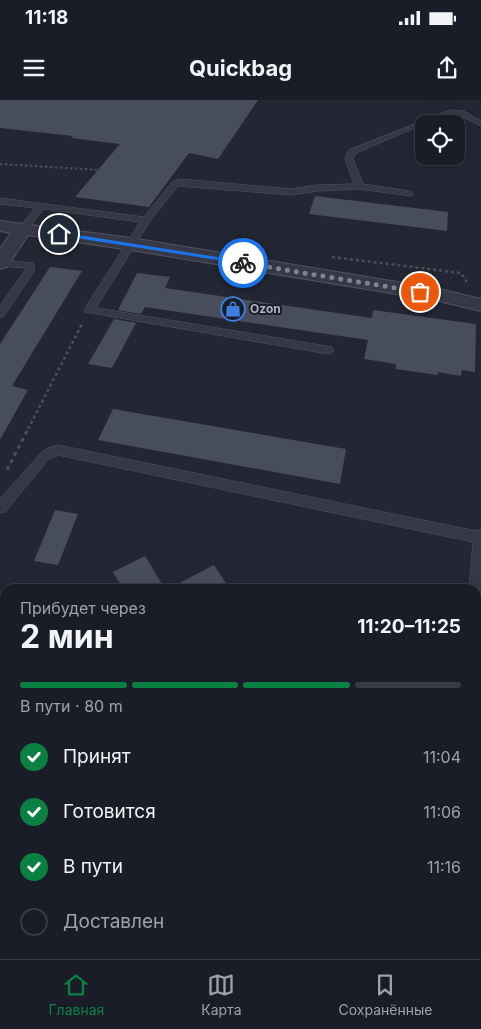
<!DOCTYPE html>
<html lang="ru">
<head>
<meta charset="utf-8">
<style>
	body { margin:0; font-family:Inter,sans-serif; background:#23262f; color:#f1f3f6; height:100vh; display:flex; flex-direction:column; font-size:19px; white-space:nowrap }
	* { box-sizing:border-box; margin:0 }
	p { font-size:16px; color:#9fa2a7 }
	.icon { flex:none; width:28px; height:28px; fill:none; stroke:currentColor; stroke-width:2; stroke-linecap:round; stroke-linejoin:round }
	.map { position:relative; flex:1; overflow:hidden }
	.sheet { position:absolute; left:0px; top:484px; width:481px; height:376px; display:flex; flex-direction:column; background:#1a1d27; border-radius:15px 15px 0 0; box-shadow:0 5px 20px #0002,0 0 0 1px #383b44 }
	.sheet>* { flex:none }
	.controls { position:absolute; left:415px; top:15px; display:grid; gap:10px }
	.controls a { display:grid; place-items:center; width:50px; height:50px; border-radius:10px; background:#1a1d27; box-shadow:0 5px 20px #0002,0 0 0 1px #383b44; font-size:25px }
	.pin { position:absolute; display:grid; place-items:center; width:42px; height:42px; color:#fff; margin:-21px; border:2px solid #fff; border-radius:50%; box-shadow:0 1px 5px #0007 }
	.courier { position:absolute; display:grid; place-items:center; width:50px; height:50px; margin:-25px; border:4px solid #1a73e8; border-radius:50%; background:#fff; color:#222; box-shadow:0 1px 6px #0007 }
	.summary em { font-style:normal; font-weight:700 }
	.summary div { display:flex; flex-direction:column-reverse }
	.summary { display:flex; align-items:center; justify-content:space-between; height:85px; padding:0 20px }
	h1 { font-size:32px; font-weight:700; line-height:38px }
	.bar { display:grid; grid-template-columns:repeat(4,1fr); gap:8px 5px; align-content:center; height:60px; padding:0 20px }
	.bar i { height:6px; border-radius:4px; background:#383b44 }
	.bar .selected { background:#0b8043 }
	.bar p { grid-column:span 4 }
	ol { padding:0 20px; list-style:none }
	li { display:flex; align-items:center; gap:15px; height:55px }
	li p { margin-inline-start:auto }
	li .icon { padding:5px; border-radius:50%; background:#0b8043; color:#fff; stroke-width:4 }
	li:last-child { color:#9fa2a7 }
	li i { width:28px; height:28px; border:2px solid #383b44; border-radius:50% }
	.status { display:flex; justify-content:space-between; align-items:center; height:35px; padding:0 25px; background:#1a1d27; direction:ltr }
	.status svg { height:14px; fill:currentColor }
	header { display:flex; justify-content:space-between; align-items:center; height:65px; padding:0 20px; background:#1a1d27; font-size:22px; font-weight:700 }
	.menu { display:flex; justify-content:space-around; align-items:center; height:70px; border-top:1px solid #383b44; background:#1a1d27; font-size:14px; color:#9fa2a7 }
	.menu a { display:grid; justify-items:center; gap:2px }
	.menu .selected { color:#0b8043 }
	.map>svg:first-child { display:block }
</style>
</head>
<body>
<div class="status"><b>11:18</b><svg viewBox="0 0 49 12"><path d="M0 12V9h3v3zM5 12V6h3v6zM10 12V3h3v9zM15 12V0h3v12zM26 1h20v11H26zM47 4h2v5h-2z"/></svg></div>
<header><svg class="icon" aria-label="menu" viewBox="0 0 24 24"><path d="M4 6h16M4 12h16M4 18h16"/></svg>Quickbag<svg class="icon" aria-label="share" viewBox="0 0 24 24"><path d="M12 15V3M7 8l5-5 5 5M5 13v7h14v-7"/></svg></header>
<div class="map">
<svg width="481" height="859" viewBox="0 0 481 859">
	<rect width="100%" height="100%" fill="#232734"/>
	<!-- building -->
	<path fill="#484d5c" d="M0 0H258L218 59 189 53 149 107 75 97 120 44 71 38 73 36 0 28Z
		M315 96 448 112 447 131 309 114Z
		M50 167 82 171 12 286 28 290 0 340V244Z
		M137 173 170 177 165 188 372 218 373 210 476 224 475 272 462 270 461 276 438 272 437 275 396 269V264L364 259 368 240 145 207 141 214 118 210Z
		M114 219 136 223 112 268 88 264Z
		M113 309 346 349 340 384 98 340Z
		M55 410 78 414 58 465 34 461Z
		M145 456 165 489H123L113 472Z
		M214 465 230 489H168Z"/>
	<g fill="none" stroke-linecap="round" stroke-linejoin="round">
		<!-- lane casing -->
		<g stroke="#505460" stroke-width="1">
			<path id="lane" d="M451 10 464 11 481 21V26L459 15 452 14 424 24 356 53 353 59 363 84 409 91 412 92V96L359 89 317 91 291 95 178 86 150 121 96 208 332 247 334 250 332 253 328 254 85 212 84 210 140 122 44 109 26 131 23 132 18 129 35 108 0 104V98L144 117 172 82 180 79 291 89 317 85 354 84 345 59 349 50Z
				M0 160 33 163 35 170 4 216 0 217V206L25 170V168L0 166Z
				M58 345 476 431 481 429V503L476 504V489H469L473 442 58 355 48 360 5 412 0 413V399L40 354 46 349Z
				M476 729 481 731V756L476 754Z
				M417 855H437L435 859H415Z"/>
		</g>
		<!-- street casing -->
		<g stroke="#505460" stroke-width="2">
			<path id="street" d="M0 121 131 138 439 189 481 199V211L439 201 131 150 28 135 7 167 0 169V149L11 133 0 131Z"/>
		</g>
		<!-- path-far3 -->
		<path stroke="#465257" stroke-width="2" stroke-dasharray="2.5 2.5" stroke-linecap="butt" d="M0 64 134 72 160 79"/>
		<!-- path-far2 -->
		<path stroke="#465257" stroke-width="2.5" stroke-dasharray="3 3" stroke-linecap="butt" d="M332 157 461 173 467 182
			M28 329 83 222"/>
		<!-- path-far1 -->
		<path stroke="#465257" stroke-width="3" stroke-dasharray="4 4" stroke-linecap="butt" d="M7 370 29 327"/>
		<!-- path -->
		<path stroke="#465257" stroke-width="4" stroke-dasharray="5 5" stroke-linecap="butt" d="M0 745 5 747"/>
		<!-- lane -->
		<use href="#lane" fill="#363945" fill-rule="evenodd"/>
		<!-- street -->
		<use href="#street" fill="#363945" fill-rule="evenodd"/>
	</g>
	<!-- route -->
	<path fill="#1a73e8" d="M59 132 243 161 246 163 243 164 57 135Z"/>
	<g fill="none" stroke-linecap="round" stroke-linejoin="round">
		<!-- done -->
		<path stroke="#7f8390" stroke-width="5" stroke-dasharray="0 9" d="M243 163 420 192"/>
	</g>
	<!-- icons -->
	<defs>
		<g id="shop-ring" transform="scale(1.25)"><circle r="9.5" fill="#1b1e29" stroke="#3f7fe0" stroke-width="1.5"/><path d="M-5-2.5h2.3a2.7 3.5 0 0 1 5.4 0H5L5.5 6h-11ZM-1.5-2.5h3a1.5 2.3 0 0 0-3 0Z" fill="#3f7fe0"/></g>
	</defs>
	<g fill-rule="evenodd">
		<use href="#shop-ring" x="233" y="209"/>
	</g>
	<g text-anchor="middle" stroke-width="4" stroke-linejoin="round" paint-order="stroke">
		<!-- far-poi labels -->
		<g font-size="12" font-weight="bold" fill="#b0b4c1" stroke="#1b1e29" text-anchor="start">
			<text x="250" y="213">Ozon</text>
		</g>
	</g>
</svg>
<div class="controls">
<a><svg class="icon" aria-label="locate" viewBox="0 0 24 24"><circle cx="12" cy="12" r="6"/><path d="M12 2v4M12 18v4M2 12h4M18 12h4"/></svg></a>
</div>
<div class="pin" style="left:420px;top:192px;background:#ea580c"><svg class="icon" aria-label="bag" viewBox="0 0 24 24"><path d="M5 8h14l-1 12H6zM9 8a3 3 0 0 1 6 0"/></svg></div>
<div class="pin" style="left:59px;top:134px;background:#1f2937"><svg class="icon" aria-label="home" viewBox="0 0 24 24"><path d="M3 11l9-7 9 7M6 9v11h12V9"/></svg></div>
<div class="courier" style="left:243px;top:163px"><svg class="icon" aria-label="bike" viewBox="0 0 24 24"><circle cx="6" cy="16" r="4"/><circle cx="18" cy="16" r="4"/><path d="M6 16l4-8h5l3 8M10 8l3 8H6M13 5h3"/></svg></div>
<section class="sheet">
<div class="summary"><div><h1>2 мин</h1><p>Прибудет через</p></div><em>11:20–11:25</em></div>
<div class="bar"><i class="selected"></i><i class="selected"></i><i class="selected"></i><i></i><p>В пути · 80 m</p></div>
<ol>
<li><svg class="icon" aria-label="check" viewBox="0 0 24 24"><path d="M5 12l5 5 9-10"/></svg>Принят<p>11:04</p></li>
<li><svg class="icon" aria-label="check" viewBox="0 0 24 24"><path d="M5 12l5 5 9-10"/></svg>Готовится<p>11:06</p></li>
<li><svg class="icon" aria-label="check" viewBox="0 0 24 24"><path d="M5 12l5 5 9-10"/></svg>В пути<p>11:16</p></li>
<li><i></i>Доставлен</li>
</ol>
</section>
</div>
<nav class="menu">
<a class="selected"><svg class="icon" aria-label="home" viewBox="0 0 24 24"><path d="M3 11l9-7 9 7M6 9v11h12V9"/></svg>Главная</a>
<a><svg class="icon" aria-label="map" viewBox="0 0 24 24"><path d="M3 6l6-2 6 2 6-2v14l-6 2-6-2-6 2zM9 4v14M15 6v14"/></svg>Карта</a>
<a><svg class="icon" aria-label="saved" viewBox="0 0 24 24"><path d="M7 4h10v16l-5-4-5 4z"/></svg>Сохранённые</a>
</nav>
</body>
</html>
